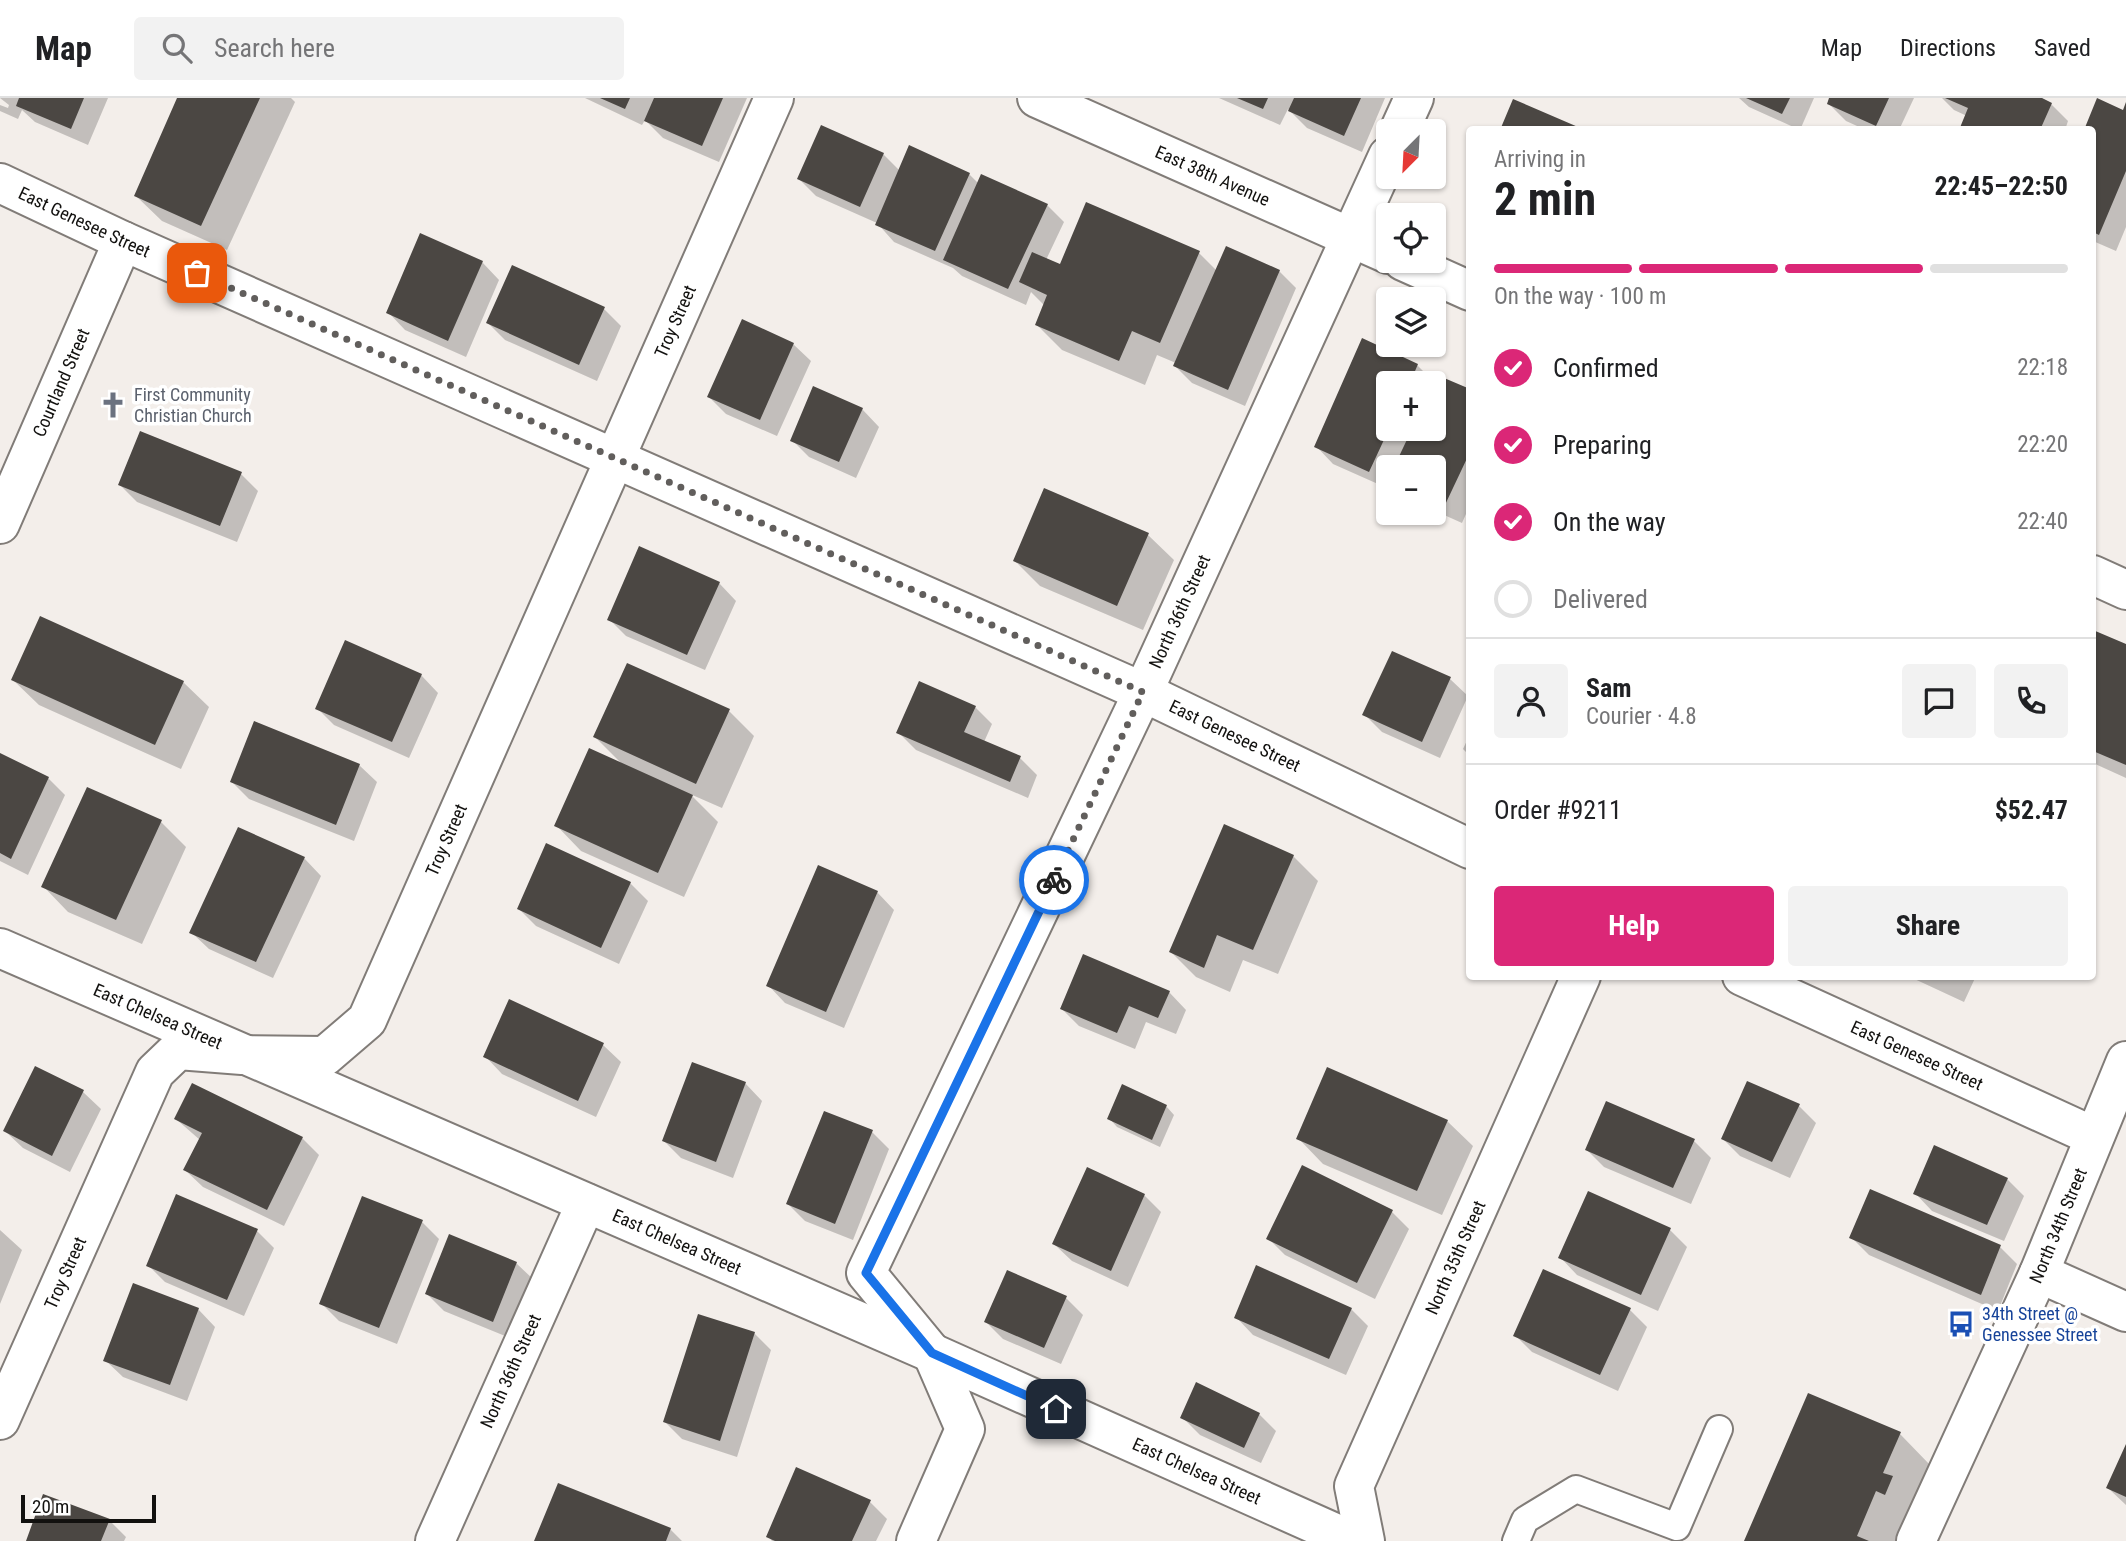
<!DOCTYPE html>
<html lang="en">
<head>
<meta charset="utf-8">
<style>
	body { margin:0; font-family:"Roboto Condensed",sans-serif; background:#f2f2f2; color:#202124; height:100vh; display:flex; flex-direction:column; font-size:26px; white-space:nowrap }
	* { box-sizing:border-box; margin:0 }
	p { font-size:23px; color:#757577 }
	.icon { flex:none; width:38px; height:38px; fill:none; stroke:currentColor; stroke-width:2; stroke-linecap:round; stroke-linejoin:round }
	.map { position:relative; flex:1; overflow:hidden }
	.side { position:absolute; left:1466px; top:28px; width:630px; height:854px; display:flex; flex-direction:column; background:#fff; border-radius:7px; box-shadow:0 2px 5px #0004 }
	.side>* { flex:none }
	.needle { width:46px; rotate:204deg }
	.fabs { position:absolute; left:1376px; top:21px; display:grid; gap:14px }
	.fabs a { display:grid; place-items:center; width:70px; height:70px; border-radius:7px; background:#fff; box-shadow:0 2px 5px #0004; font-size:35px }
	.scale { position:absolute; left:21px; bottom:18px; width:135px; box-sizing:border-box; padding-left:7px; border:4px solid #12110f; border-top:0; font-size:19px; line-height:24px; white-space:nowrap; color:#12110f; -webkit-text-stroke:5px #fff; paint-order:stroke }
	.pin { position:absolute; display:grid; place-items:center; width:60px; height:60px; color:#fff; margin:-30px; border-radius:14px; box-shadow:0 4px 10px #0006 }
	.courier { position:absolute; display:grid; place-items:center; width:70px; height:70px; margin:-35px; border:5px solid #1a73e8; border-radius:50%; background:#fff; color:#222; box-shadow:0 2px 9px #0007 }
	.head em { font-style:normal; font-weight:700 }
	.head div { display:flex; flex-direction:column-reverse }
	.head { display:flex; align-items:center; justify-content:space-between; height:119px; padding:0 28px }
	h1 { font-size:46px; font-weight:700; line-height:52px }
	.bar { display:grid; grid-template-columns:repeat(4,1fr); gap:10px 7px; align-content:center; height:84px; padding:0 28px }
	.bar i { height:9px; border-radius:5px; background:#e0e0e0 }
	.bar .active { background:#db2777 }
	.bar p { grid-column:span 4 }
	.line { display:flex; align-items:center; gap:18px; padding:0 28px; border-top:2px solid #e0e0e0 }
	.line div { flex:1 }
	.round { display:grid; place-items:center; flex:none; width:74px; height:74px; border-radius:7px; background:#f2f2f2 }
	ol { padding:0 28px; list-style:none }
	li { display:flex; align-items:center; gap:21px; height:77px }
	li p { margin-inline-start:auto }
	li .icon { padding:7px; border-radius:50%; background:#db2777; color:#fff; stroke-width:4 }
	li:last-child { color:#757577 }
	li i { width:38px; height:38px; border:4px solid #e0e0e0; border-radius:50% }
	.button { display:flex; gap:14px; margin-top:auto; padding:14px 28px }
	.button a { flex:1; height:80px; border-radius:7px; background:#db2777; color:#fff; font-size:28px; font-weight:700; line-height:80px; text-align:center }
	.button a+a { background:#f2f2f2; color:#202124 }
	header { display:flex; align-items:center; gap:42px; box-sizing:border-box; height:98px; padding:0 35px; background:#fff; border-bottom:2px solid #e0e0e0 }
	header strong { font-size:33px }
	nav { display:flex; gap:38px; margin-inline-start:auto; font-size:24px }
	.search { width:490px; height:63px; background:#f2f2f2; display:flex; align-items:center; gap:18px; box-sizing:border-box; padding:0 24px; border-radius:7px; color:#757577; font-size:26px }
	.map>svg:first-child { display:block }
</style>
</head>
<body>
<header>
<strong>Map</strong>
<div class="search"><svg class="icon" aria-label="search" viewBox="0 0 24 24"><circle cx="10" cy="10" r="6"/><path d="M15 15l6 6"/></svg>Search here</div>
<nav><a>Map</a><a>Directions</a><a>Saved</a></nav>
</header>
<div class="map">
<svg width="2126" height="1443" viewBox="0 0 2126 1443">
	<rect width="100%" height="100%" fill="#f3eeea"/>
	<!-- shadow -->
	<path fill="#0003" fill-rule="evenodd" d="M0 0H108L88 47 35 24 22 12 18 21 0 13V7L8 10 9 7Z
		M179 0H291L295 4 227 152 162 123 136 98Z
		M585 0H747L719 64 663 40 645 22 642 27Z
		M1219 0H1385L1362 54 1307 30 1288 11 1280 27Z
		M1739 0H1814L1800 32 1749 9Z
		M1831 0H1914L1899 32H1866L1846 23 1829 6Z
		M1942 0H2037L2051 6 2068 23 2065 32H1961L1967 18 1954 12Z
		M2126 8V129L2116 153 2093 143V32L2124 14Z
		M883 56 900 73 969 76 979 86 1047 107 1064 124 1046 162 1061 168 1199 155 1217 173H1279L1296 190 1245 308 1192 285 1175 268 1176 265 1157 257 1145 287 1062 252 1037 227 1045 208 1031 194 1026 207 962 178 953 170 894 144 877 125 816 98 799 81Z
		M482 164 499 182 466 259 405 232 388 214Z
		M604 211 621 228 597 283 505 242 488 225Z
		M1363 242 1417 267 1435 285 1470 293V407L1462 425 1433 412V369H1388L1387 390 1333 366 1316 348ZM1388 285H1433V331H1388Z
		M793 246 811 263 777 338 726 316 709 299Z
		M862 311 879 329 856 380 809 359 792 342Z
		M241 376 258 393 237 444 137 404 120 387Z
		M1045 392 1148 437 1174 462 1143 532 1040 488 1015 463Z
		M719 485 736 503 705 572 626 538 609 521Z
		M2093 534 2126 548V680L2093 665Z
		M1393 555 1450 581 1468 598 1440 660 1382 634 1365 617Z
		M421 577 438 595 409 660 334 627 317 610Z
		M13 582 183 584 209 609 181 671 39 607Z
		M975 609 992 626 984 644 1020 660 1037 677 1028 700 916 652 899 635Z
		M729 613 754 638 722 710 690 696 718 724 684 799 581 753 556 727 624 668 595 639Z
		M1470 636V658L1463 651Z
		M0 656 48 680 65 697 28 777 0 763Z
		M359 667 377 684 354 743 249 701 232 684Z
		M161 724 186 749 142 846 68 814 43 788Z
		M547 747 630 785 648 803 619 866 536 828 519 811Z
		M1293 758 1318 783 1278 876 1243 862 1230 894 1196 879 1171 854Z
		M304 760 321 778 273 880 209 851 191 834Z
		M877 794 894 812 844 930 785 905 768 887Z
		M1908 878H1976L1964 904Z
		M1169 894 1186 912 1176 936 1146 924 1135 951 1079 928 1062 911Z
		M509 903 603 947 621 964 596 1019 502 976 485 958Z
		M36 971 83 994 101 1011 70 1074 23 1050 5 1033Z
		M745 985 762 1003 733 1080 681 1060 664 1043Z
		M1166 1008 1174 1017 1160 1049 1117 1029 1109 1020Z
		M1799 1008 1816 1025 1790 1080 1740 1058 1723 1041Z
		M176 1021 302 1040 319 1057 284 1128 203 1089 185 1072 200 1042Z
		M1447 1023 1473 1048 1442 1117 1323 1066 1298 1040Z
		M872 1034 889 1051 853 1142 805 1123 788 1106Z
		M1694 1043 1711 1060 1691 1106 1604 1069 1587 1052Z
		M2007 1081 2024 1098 2004 1143 1932 1113 1915 1095Z
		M1144 1097 1161 1114 1128 1189 1072 1163 1054 1146Z
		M1392 1114 1409 1131 1375 1201 1285 1157 1268 1140Z
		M422 1124 439 1141 397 1246 339 1223 321 1205Z
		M0 1132 22 1152 0 1206Z
		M1670 1132 1687 1149 1658 1213 1577 1177 1560 1159Z
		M257 1133 274 1150 244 1218 165 1184 148 1167Z
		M1851 1139 2000 1149 2017 1166 1998 1213 1869 1157Z
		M516 1165 534 1182 510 1240 444 1213 427 1196Z
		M1066 1200 1083 1217 1061 1266 1003 1241 986 1224Z
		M198 1211 215 1229 187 1303 123 1279 105 1262Z
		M1351 1211 1368 1228 1346 1277 1253 1237 1236 1219Z
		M1630 1212 1647 1229 1618 1293 1532 1254 1515 1237Z
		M754 1235 771 1252 737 1359 682 1341 665 1324Z
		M1259 1316 1276 1333 1261 1365 1200 1337 1182 1319Z
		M1900 1336 1932 1369 1901 1443H1746Z
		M2126 1350V1407L2108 1390Z
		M870 1404 887 1421 876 1443H772L768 1438Z
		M109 1422 126 1439 124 1443H27Z
		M670 1431 682 1443H536Z"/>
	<!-- building -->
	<path fill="#4b4743" d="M19 0H84L71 31 16 8Z
		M177 0H260L201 128 134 98Z
		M600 0H630L625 11Z
		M654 0H723L702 48 644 23Z
		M1237 0H1268L1263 11Z
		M1294 0H1361L1344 38 1288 13Z
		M1746 0H1790L1782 16Z
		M1829 0H1889L1876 28 1827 6Z
		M1945 0H2042L2052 5 2040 32H1959L1968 10Z
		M2097 0 2123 12 2126 4V73L2099 137 2093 134V32H2084Z
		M1513 1 1585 32H1500Z
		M821 27 884 55 860 109 797 81Z
		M909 47 970 75 935 153 875 127Z
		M981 76 1048 106 1008 191 943 162Z
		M1086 104 1200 153 1160 245 1132 233 1119 263 1035 227 1047 197 1019 184 1032 154 1060 166Z
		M420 135 483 163 448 243 386 215Z
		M1226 148 1280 172 1228 292 1173 268Z
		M512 167 605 209 579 267 486 225Z
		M742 221 794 245 760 322 707 299Z
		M1362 240 1418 266 1410 285H1388L1389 331 1369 374 1314 349Z
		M1437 277 1470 291V354L1444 409 1433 404V369H1394L1412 331H1433V284Z
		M813 288 863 310 839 364 790 343Z
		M140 333 242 374 220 428 118 387Z
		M1044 390 1149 435 1117 508 1013 463Z
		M639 448 720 484 687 557 607 522Z
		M40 518 184 583 155 647 11 582Z
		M2093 532 2126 546V667L2093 653Z
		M345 542 422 576 392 644 315 611Z
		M1392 553 1451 579 1422 644 1362 617Z
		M627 565 730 611 696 686 593 639Z
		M919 583 976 608 964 634 1021 658 1010 684 896 635Z
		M254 623 360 666 336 727 230 684Z
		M589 650 693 697 658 775 554 728Z
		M0 655 49 679 11 761 0 755Z
		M87 689 162 722 116 822 41 789Z
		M1224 726 1294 757 1253 852 1217 837 1204 870 1169 854Z
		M238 729 305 759 256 864 189 835Z
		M546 745 631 784 601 850 517 811Z
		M818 767 878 793 826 914 766 888Z
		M1083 856 1170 893 1158 920 1129 908 1117 935 1060 911Z
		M509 901 604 945 578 1003 483 959Z
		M692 964 746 984 716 1064 662 1043Z
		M35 968 84 992 52 1058 3 1033Z
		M1327 969 1448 1022 1417 1093 1296 1041Z
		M1747 983 1800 1006 1772 1064 1721 1041Z
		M192 985 303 1039 267 1112 183 1072 202 1035 174 1021Z
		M1122 986 1167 1007 1152 1042 1107 1021Z
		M1606 1003 1695 1041 1673 1090 1585 1052Z
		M824 1013 873 1032 835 1126 786 1106Z
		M1934 1047 2008 1080 1987 1127 1913 1096Z
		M1302 1067 1393 1112 1357 1185 1266 1141Z
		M1087 1069 1145 1096 1111 1173 1052 1146Z
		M1870 1091 2001 1147 1981 1197 1849 1140Z
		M1588 1093 1671 1130 1641 1197 1558 1160Z
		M176 1096 258 1131 227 1202 146 1168Z
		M362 1098 423 1122 379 1230 319 1206Z
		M449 1136 517 1164 493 1224 425 1196Z
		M1256 1167 1352 1210 1329 1261 1234 1220Z
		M1543 1171 1631 1210 1600 1277 1513 1238Z
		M1007 1172 1067 1198 1044 1250 984 1224Z
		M133 1185 199 1210 170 1287 103 1263Z
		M698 1216 755 1234 720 1343 663 1324Z
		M1196 1284 1260 1315 1244 1350 1180 1320Z
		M1808 1295 1901 1334 1883 1375 1893 1378 1885 1397 1876 1393 1857 1438 1869 1443H1744Z
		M2126 1346V1399L2106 1390Z
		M796 1369 871 1402 852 1443H775L766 1439Z
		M558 1385 671 1430 666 1443H534Z
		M43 1396 110 1421 101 1443H26Z"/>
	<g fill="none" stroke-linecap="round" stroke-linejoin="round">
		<!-- lane casing -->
		<g stroke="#817c78" stroke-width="30">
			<path id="lane" d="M1516 1443 1525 1422 1576 1391 1677 1429 1719 1331"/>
		</g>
		<!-- street casing -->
		<g stroke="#817c78" stroke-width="42">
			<g id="street">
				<path id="s1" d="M1037 0 1388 156"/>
				<path d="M1399 33 1414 0"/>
				<path id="s2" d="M0 85 123 143 1143 594 1470 751"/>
				<path d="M1403 163 1470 193"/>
				<path id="s3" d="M0 426 123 143"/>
				<path d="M2093 477 2126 492"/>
				<path id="s4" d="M0 850 932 1255 1353 1443"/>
				<path id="s5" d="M1742 878 2093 1038"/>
				<path d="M2039 1175 2126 1214"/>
				<path id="s6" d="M0 1322 155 974 178 952 242 957 325 958 367 922 774 0"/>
				<path id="s7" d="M435 1443 586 1105"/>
				<path id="s8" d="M916 1443 965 1331 932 1255 866 1175 1143 594 1388 58"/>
				<path id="s9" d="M1365 1443 1354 1388 1581 878"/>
			</g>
		</g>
		<!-- secondary casing -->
		<g stroke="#817c78" stroke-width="42">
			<g id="secondary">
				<path id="s10" d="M1916 1443 2039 1175 2126 963"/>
			</g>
		</g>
		<!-- lane -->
		<use href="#lane" stroke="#fff" stroke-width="26"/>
		<!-- street -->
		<use href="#street" stroke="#fff" stroke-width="38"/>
		<!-- secondary -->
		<use href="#secondary" stroke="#fff" stroke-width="38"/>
	</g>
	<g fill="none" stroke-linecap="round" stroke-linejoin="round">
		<!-- done -->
		<path stroke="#615e5c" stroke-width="7" stroke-dasharray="0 12.6" d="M197 175 1143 594 1054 782"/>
		<!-- route -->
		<path stroke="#1a73e8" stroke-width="9" d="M1054 782 866 1175 932 1255 1056 1311"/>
	</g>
	<!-- icons -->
	<defs>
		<g id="church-bare" transform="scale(2.1)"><path d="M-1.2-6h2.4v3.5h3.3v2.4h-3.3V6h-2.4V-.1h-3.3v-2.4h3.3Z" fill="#6b7280" stroke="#fff" stroke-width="2.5" paint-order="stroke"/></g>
		<g id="bus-bare" transform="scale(2.1)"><path d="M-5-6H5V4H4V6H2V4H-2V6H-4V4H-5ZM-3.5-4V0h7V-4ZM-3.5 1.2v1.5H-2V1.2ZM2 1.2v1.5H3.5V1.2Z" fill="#1a4fb4" stroke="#fff" stroke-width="2.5" paint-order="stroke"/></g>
	</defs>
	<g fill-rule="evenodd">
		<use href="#church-bare" x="113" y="307"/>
		<use href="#bus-bare" x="1961" y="1226"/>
	</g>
	<g text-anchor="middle" stroke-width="7" stroke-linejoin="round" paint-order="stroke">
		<!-- street labels -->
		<g font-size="18" fill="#12110f" stroke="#fff">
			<text dy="6" stroke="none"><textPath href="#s1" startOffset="192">East 38th Avenue</textPath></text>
			<text dy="6" stroke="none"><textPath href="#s2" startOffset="93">East Genesee Street</textPath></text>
			<text dy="6" stroke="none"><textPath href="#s6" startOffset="1379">Troy Street</textPath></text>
			<text dy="6" stroke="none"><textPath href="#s3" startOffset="154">Courtland Street</textPath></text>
			<text dy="6" stroke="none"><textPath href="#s8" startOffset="1041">North 36th Street</textPath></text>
			<text dy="6" stroke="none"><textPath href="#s2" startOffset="1353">East Genesee Street</textPath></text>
			<text dy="6" stroke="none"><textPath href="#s6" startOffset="812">Troy Street</textPath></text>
			<text dy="6" stroke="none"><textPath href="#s4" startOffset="172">East Chelsea Street</textPath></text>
			<text dy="6" stroke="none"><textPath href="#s5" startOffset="192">East Genesee Street</textPath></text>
			<text dy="6" stroke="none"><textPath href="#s10" startOffset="346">North 34th Street</textPath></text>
			<text dy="6" stroke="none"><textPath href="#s4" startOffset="738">East Chelsea Street</textPath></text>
			<text dy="6" stroke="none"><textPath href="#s9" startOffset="306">North 35th Street</textPath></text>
			<text dy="6" stroke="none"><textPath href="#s6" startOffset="161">Troy Street</textPath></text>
			<text dy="6" stroke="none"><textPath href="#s7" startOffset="186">North 36th Street</textPath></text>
			<text dy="6" stroke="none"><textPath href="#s4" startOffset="1306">East Chelsea Street</textPath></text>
		</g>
		<!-- worship labels -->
		<g font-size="18" fill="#5b616d" stroke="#fff" text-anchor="start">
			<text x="134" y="303">First Community<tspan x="134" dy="21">Christian Church</tspan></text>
		</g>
		<!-- transit labels -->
		<g font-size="18" fill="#164399" stroke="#fff" text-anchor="start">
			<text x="1982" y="1222">34th Street @<tspan x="1982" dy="21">Genessee Street</tspan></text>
		</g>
	</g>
</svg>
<div class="fabs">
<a><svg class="needle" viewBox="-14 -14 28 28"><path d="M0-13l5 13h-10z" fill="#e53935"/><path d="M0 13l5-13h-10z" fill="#757577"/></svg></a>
<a><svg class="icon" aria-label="locate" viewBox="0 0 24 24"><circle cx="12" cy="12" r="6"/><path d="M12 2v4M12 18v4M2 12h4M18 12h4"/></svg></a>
<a><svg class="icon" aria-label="layers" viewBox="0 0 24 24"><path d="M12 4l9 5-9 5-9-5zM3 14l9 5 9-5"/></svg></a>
<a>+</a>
<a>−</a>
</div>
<div class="scale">20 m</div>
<div class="pin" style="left:197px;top:175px;background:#ea580c"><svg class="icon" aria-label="bag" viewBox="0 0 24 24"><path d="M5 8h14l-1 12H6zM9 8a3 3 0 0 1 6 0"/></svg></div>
<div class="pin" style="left:1056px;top:1311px;background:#1f2937"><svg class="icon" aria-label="home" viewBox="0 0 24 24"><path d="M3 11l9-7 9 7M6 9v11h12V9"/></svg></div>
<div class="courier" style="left:1054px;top:782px"><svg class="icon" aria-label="bike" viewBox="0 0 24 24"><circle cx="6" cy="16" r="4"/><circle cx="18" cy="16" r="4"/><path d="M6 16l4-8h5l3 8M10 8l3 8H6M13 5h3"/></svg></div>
<section class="side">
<div class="head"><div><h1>2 min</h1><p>Arriving in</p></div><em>22:45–22:50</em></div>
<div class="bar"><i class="active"></i><i class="active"></i><i class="active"></i><i></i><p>On the way · 100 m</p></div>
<ol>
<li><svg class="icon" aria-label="check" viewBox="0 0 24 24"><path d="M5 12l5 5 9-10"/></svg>Confirmed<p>22:18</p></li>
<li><svg class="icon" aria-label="check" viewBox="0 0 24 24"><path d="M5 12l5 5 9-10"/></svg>Preparing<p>22:20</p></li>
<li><svg class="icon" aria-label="check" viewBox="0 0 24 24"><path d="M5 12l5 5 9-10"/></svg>On the way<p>22:40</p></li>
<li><i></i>Delivered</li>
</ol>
<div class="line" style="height:126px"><a class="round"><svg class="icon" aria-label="person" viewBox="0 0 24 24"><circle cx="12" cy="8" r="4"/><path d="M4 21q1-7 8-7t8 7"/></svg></a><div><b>Sam</b><p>Courier · 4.8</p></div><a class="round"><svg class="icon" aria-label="chat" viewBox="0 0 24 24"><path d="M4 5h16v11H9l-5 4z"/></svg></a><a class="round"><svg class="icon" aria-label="phone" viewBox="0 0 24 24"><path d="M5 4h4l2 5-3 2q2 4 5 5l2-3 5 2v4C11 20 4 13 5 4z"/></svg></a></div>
<div class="line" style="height:91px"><div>Order #9211</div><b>$52.47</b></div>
<div class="button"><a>Help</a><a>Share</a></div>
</section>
</div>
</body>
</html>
